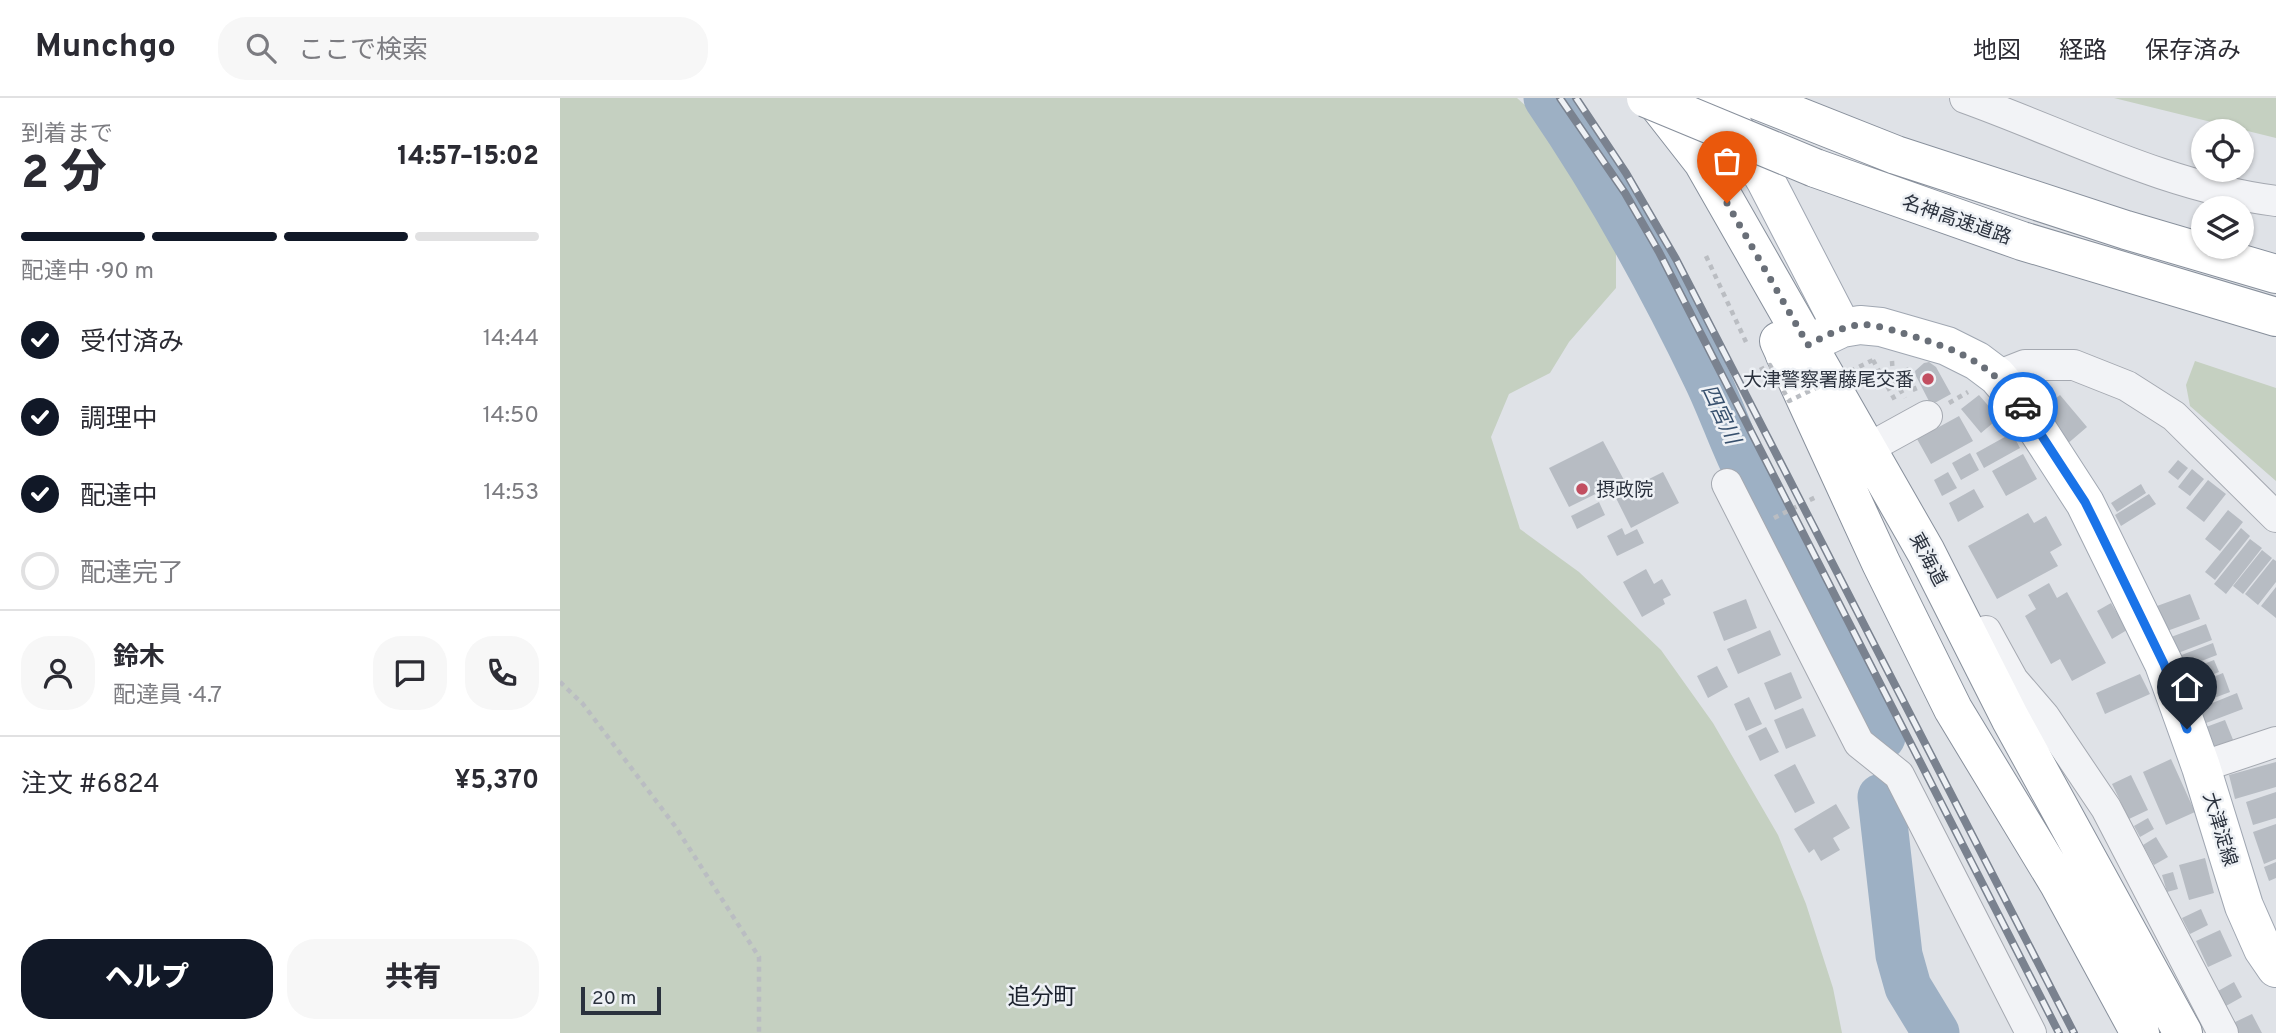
<!DOCTYPE html>
<html lang="ja">
<head>
<meta charset="utf-8">
<style>
	body { margin:0; font-family:Overpass,"Noto Sans JP",sans-serif; background:#f7f7f7; color:#2b2b33; height:100vh; display:flex; flex-direction:column; font-size:26px; white-space:nowrap }
	* { box-sizing:border-box; margin:0 }
	p { font-size:23px; color:#7c7c81 }
	.icon { flex:none; width:38px; height:38px; fill:none; stroke:currentColor; stroke-width:2; stroke-linecap:round; stroke-linejoin:round }
	.map { position:relative; flex:1; overflow:hidden }
	.details { display:flex; flex-direction:column; background:#fff; width:560px }
	.details>* { flex:none }
	.tools { position:absolute; left:1631px; top:21px; display:grid; gap:14px }
	.tools a { display:grid; place-items:center; width:63px; height:63px; border-radius:50%; background:#fff; box-shadow:0 2px 5px #0004; font-size:35px }
	.scale { position:absolute; left:21px; bottom:18px; width:80px; box-sizing:border-box; padding-left:7px; border:4px solid #2a313d; border-top:0; font-size:19px; line-height:24px; white-space:nowrap; color:#2a313d; -webkit-text-stroke:5px #eef1f5; paint-order:stroke }
	.pin { position:absolute; display:grid; place-items:center; width:60px; height:60px; color:#fff; margin:-72px -30px; border-radius:50% 50% 50% 0; rotate:-45deg; box-shadow:0 0 7px #0007 }
	.pin .icon { rotate:45deg }
	.courier { position:absolute; display:grid; place-items:center; width:70px; height:70px; margin:-35px; border:5px solid #1a73e8; border-radius:50%; background:#fff; color:#222; box-shadow:0 2px 9px #0007 }
	.summary em { font-style:normal; font-weight:800 }
	.summary div { display:flex; flex-direction:column-reverse }
	.summary { display:flex; align-items:center; justify-content:space-between; height:119px; padding:0 21px }
	h1 { font-size:46px; font-weight:800; line-height:52px }
	.bar { display:grid; grid-template-columns:repeat(4,1fr); gap:10px 7px; align-content:center; height:84px; padding:0 21px }
	.bar i { height:9px; border-radius:5px; background:#e1e1e2 }
	.bar .active { background:#111827 }
	.bar p { grid-column:span 4 }
	.line { display:flex; align-items:center; gap:18px; padding:0 21px; border-top:2px solid #e1e1e2 }
	.line div { flex:1 }
	.round { display:grid; place-items:center; flex:none; width:74px; height:74px; border-radius:28px; background:#f7f7f7 }
	ol { padding:0 21px; list-style:none }
	li { display:flex; align-items:center; gap:21px; height:77px }
	li p { margin-inline-start:auto }
	li .icon { padding:7px; border-radius:50%; background:#111827; color:#fff; stroke-width:4 }
	li:last-child { color:#7c7c81 }
	li i { width:38px; height:38px; border:4px solid #e1e1e2; border-radius:50% }
	.action { display:flex; gap:14px; margin-top:auto; padding:14px 21px }
	.action a { flex:1; height:80px; border-radius:28px; background:#111827; color:#fff; font-size:28px; font-weight:800; line-height:80px; text-align:center }
	.action a+a { background:#f7f7f7; color:#2b2b33 }
	header { display:flex; align-items:center; gap:42px; box-sizing:border-box; height:98px; padding:0 35px; background:#fff; border-bottom:2px solid #e1e1e2 }
	header strong { font-size:33px }
	nav { display:flex; gap:38px; margin-inline-start:auto; font-size:24px }
	.search { width:490px; height:63px; background:#f7f7f7; display:flex; align-items:center; gap:18px; box-sizing:border-box; padding:0 24px; border-radius:28px; color:#7c7c81; font-size:26px }
	main { display:flex; flex:1; min-height:0 }
	.map>svg:first-child { display:block }
</style>
</head>
<body>
<header>
<strong>Munchgo</strong>
<div class="search"><svg class="icon" aria-label="search" viewBox="0 0 24 24"><circle cx="10" cy="10" r="6"/><path d="M15 15l6 6"/></svg>ここで検索</div>
<nav><a>地図</a><a>経路</a><a>保存済み</a></nav>
</header>
<main>
<section class="details">
<div class="summary"><div><h1>2 分</h1><p>到着まで</p></div><em>14:57–15:02</em></div>
<div class="bar"><i class="active"></i><i class="active"></i><i class="active"></i><i></i><p>配達中 · 90 m</p></div>
<ol>
<li><svg class="icon" aria-label="check" viewBox="0 0 24 24"><path d="M5 12l5 5 9-10"/></svg>受付済み<p>14:44</p></li>
<li><svg class="icon" aria-label="check" viewBox="0 0 24 24"><path d="M5 12l5 5 9-10"/></svg>調理中<p>14:50</p></li>
<li><svg class="icon" aria-label="check" viewBox="0 0 24 24"><path d="M5 12l5 5 9-10"/></svg>配達中<p>14:53</p></li>
<li><i></i>配達完了</li>
</ol>
<div class="line" style="height:126px"><a class="round"><svg class="icon" aria-label="person" viewBox="0 0 24 24"><circle cx="12" cy="8" r="4"/><path d="M4 21q1-7 8-7t8 7"/></svg></a><div><b>鈴木</b><p>配達員 · 4.7</p></div><a class="round"><svg class="icon" aria-label="chat" viewBox="0 0 24 24"><path d="M4 5h16v11H9l-5 4z"/></svg></a><a class="round"><svg class="icon" aria-label="phone" viewBox="0 0 24 24"><path d="M5 4h4l2 5-3 2q2 4 5 5l2-3 5 2v4C11 20 4 13 5 4z"/></svg></a></div>
<div class="line" style="height:91px"><div>注文 #6824</div><b>¥5,370</b></div>
<div class="action"><a>ヘルプ</a><a>共有</a></div>
</section>
<div class="map">
<svg width="1716" height="935" viewBox="0 0 1716 935">
	<rect width="100%" height="100%" fill="#dfe2e7"/>
	<!-- green -->
	<path fill="#c5d0c1" d="M0 0H957L989 28 1025 76 1056 141V190L1009 244 990 275 949 296 931 339 960 431 1019 474 1101 552 1153 625 1218 737 1246 806 1273 890 1282 935H0Z
		M1554 0H1716V40Z
		M1635 263 1716 290V383L1630 308 1626 287Z"/>
	<g fill="none" stroke-linecap="round" stroke-linejoin="round">
		<!-- river -->
		<path stroke="#9db0c4" stroke-width="47" d="M987 0C1048 89 1100 183 1147 281 1161 310 1171 340 1185 369 1230 459 1277 549 1322 639
			M1321 699 1339 857 1348 889 1376 935"/>
	</g>
	<!-- building -->
	<path fill="#b7bcc3" d="M1369 264 1376 269 1391 296 1371 307 1356 278 1355 273 1364 265Z
		M1419 297 1439 320 1421 335 1401 311Z
		M1500 297 1527 329 1506 347 1479 314Z
		M1399 318 1413 343 1371 366 1357 341Z
		M1452 335 1460 350 1424 370 1416 355Z
		M1043 343 1064 382 1009 409 989 370Z
		M1410 355 1419 372 1401 382 1392 365Z
		M1463 356 1477 381 1446 398 1432 373Z
		M1618 362 1628 370 1618 382 1608 374Z
		M1632 371 1644 381 1630 398 1618 389Z
		M1103 374 1119 405 1071 430 1055 398Z
		M1388 374 1397 390 1382 398 1374 382Z
		M1648 382 1666 396 1644 424 1626 410Z
		M1581 386 1586 395 1557 414 1551 405Z
		M1414 391 1424 409 1398 424 1389 405Z
		M1589 396 1596 406 1561 428 1555 417Z
		M1039 404 1045 417 1017 431 1011 418Z
		M1668 412 1683 424 1660 453 1645 441Z
		M1468 415 1474 425 1486 418 1502 447 1490 454 1498 468 1437 501 1408 448Z
		M1062 430 1065 437 1077 431 1084 445 1057 458 1047 438Z
		M1681 430 1690 438 1655 482 1645 474Z
		M1690 441 1702 450 1666 496 1654 486Z
		M1702 452 1712 460 1683 496 1673 488Z
		M1713 461 1716 463V484L1698 507 1685 496Z
		M1086 471 1094 486 1102 481 1111 497 1103 501 1105 506 1082 519 1063 484Z
		M1489 485 1497 500 1507 494 1546 565 1512 583 1500 561 1491 566 1465 518 1476 511 1468 497Z
		M1716 489V520L1701 508Z
		M1630 496 1640 521 1607 533 1597 508Z
		M1186 501 1197 530 1164 543 1153 514Z
		M1551 505 1567 532 1552 541 1537 513Z
		M1646 526 1652 542 1618 555 1611 539Z
		M1210 532 1221 557 1178 576 1167 551Z
		M1653 545 1657 557 1623 570 1619 558Z
		M1654 562 1659 574 1628 586 1623 574Z
		M1157 568 1168 589 1148 600 1137 578Z
		M1231 574 1242 600 1215 612 1204 585Z
		M1663 575 1670 594 1638 606 1631 588Z
		M1580 576 1590 596 1545 616 1536 595Z
		M1677 595 1683 611 1646 625 1640 610Z
		M1189 599 1202 626 1186 633 1174 606Z
		M1243 610 1256 638 1226 651 1214 622Z
		M1665 622 1676 649 1657 656 1646 629Z
		M1206 629 1219 654 1200 663 1188 638Z
		M1611 661 1635 714 1606 727 1583 674Z
		M1716 664V689L1675 701 1669 677Z
		M1235 666 1255 705 1235 715 1214 677Z
		M1571 677 1588 712 1569 721 1552 686Z
		M1716 694V720L1693 727 1686 704Z
		M1276 706 1290 730 1273 740 1280 752 1261 763 1254 751 1249 755 1234 731Z
		M1588 720 1594 731 1580 739 1574 728Z
		M1716 726V761L1704 766 1693 734Z
		M1596 739 1608 759 1594 767 1583 747Z
		M1645 760 1654 795 1629 802 1619 767Z
		M1716 764V780L1709 783 1704 769Z
		M1613 774 1618 791 1607 794 1602 777Z
		M1641 811 1648 827 1630 836 1622 820Z
		M1660 832 1672 858 1648 869 1636 843Z
		M1674 884 1682 899 1666 908 1658 893Z
		M1692 916 1702 935H1678L1673 925Z"/>
	<g fill="none" stroke-linecap="round" stroke-linejoin="round">
		<!-- street casing -->
		<g stroke="#a5a9b1" stroke-width="32">
			<path id="street" d="M1405 0C1508 37 1606 89 1716 103
				M1437 278 1465 267H1514L1567 288 1614 318 1716 419
				M1307 351 1367 318
				M1167 386 1299 645 1339 677 1471 935
				M1426 533 1453 582 1484 618 1546 710 1663 935
				M1641 669 1716 644"/>
		</g>
		<!-- primary casing -->
		<g stroke="#a0a7b2" stroke-width="40">
			<path id="primary" d="M1156 0 1206 83 1282 230
				M1225 257 1282 230 1300 227 1321 229 1387 248 1417 263 1437 278 1461 306 1525 405 1604 566 1641 669 1684 808 1703 851 1716 870"/>
		</g>
		<!-- highway casing -->
		<g stroke="#88909c" stroke-width="40">
			<path id="highway" d="M1093 0 1143 64 1366 454 1450 620 1623 935
				M1192 0 1336 57 1566 132 1716 176
				M1255 70 1462 143 1716 219
				M1219 243 1321 465 1393 611 1499 786 1580 935"/>
		</g>
		<!-- path -->
		<path stroke="#babdc2" stroke-width="4.5" stroke-dasharray="5 5" stroke-linecap="butt" d="M1146 158 1186 244
			M1313 262 1336 304
			M1332 263 1333 279 1345 300
			M1346 270 1356 294
			M1389 305 1408 294
			M1214 420 1256 399
			M0 584 23 606 115 728 199 859V935"/>
		<!-- street -->
		<use href="#street" stroke="#f2f3f6" stroke-width="30"/>
		<!-- primary -->
		<use href="#primary" stroke="#fff" stroke-width="38"/>
		<!-- highway -->
		<use href="#highway" stroke="#fff" stroke-width="38"/>
		<!-- rail casing -->
		<g stroke="#7a828f" stroke-width="8">
			<path id="rail" d="M1000 0 1065 95 1099 154 1499 935
				M1016 0 1066 75 1116 161 1514 935"/>
		</g>
		<!-- rail -->
		<use href="#rail" stroke="#eef1f5" stroke-width="5" stroke-dasharray="16" stroke-linecap="butt"/>
		<!-- highway-bridge casing -->
		<g stroke="#88909c" stroke-width="40" stroke-linecap="butt">
			<path id="highway-bridge" d="M1086 0 1255 70"/>
		</g>
		<!-- path-bridge -->
		<path stroke="#babdc2" stroke-width="4.5" stroke-dasharray="5 5" stroke-linecap="butt" d="M1200 272 1210 267 1229 303 1313 262"/>
		<!-- highway-bridge -->
		<use href="#highway-bridge" stroke="#fff" stroke-width="38"/>
	</g>
	<g fill="none" stroke-linecap="round" stroke-linejoin="round">
		<!-- done -->
		<path stroke="#696f78" stroke-width="7" stroke-dasharray="0 12.6" d="M1167 105 1248 247C1264 239 1280 229 1298 227 1313 225 1331 232 1346 236 1398 252 1428 263 1463 309"/>
		<!-- route -->
		<path stroke="#1a73e8" stroke-width="9" d="M1463 309 1525 404 1536 426 1604 566 1627 631"/>
	</g>
	<!-- markers -->
	<g fill="#c24e60" stroke="#eef1f5" stroke-width="2.5">
		<circle cx="1368" cy="281" r="7"/>
		<circle cx="1022" cy="391" r="7"/>
	</g>
	<g text-anchor="middle" stroke-width="5" stroke-linejoin="round" paint-order="stroke">
		<!-- street labels -->
		<g font-size="19" fill="#2a313d" stroke="#eef1f5">
			<text transform="translate(1397 121) rotate(19)" y="7">名神高速道路</text>
			<text transform="translate(1369 461) rotate(62)" y="7">東海道</text>
			<text transform="translate(1661 731) rotate(73)" y="7">大津淀線</text>
		</g>
		<!-- poi labels -->
		<g font-size="19" fill="#2a313d" stroke="#eef1f5" text-anchor="end">
			<text x="1354" y="288">大津警察署藤尾交番</text>
			<text x="1036" y="398" text-anchor="start">摂政院</text>
		</g>
		<!-- water labels -->
		<g font-size="21" font-style="italic" fill="#37506d" stroke="#eef1f5">
			<text transform="translate(1161 316) rotate(65)" y="7">四宮川</text>
		</g>
		<!-- quarter labels -->
		<g font-size="23" fill="#1c222e" stroke="#eef1f5">
			<text x="482" y="906">追分町</text>
		</g>
	</g>
</svg>
<div class="tools">
<a><svg class="icon" aria-label="locate" viewBox="0 0 24 24"><circle cx="12" cy="12" r="6"/><path d="M12 2v4M12 18v4M2 12h4M18 12h4"/></svg></a>
<a><svg class="icon" aria-label="layers" viewBox="0 0 24 24"><path d="M12 4l9 5-9 5-9-5zM3 14l9 5 9-5"/></svg></a>
</div>
<div class="scale">20 m</div>
<div class="pin" style="left:1167px;top:105px;background:#ea580c"><svg class="icon" aria-label="bag" viewBox="0 0 24 24"><path d="M5 8h14l-1 12H6zM9 8a3 3 0 0 1 6 0"/></svg></div>
<div class="pin" style="left:1627px;top:631px;background:#1f2937"><svg class="icon" aria-label="home" viewBox="0 0 24 24"><path d="M3 11l9-7 9 7M6 9v11h12V9"/></svg></div>
<div class="courier" style="left:1463px;top:309px"><svg class="icon" aria-label="car" viewBox="0 0 24 24"><path d="M5 17H2v-5l4-1 3-4h7l3 4 3 1v5h-3M9 17h6M6 11h13"/><circle cx="7" cy="17" r="2"/><circle cx="17" cy="17" r="2"/></svg></div>
</div>
</main>
</body>
</html>
